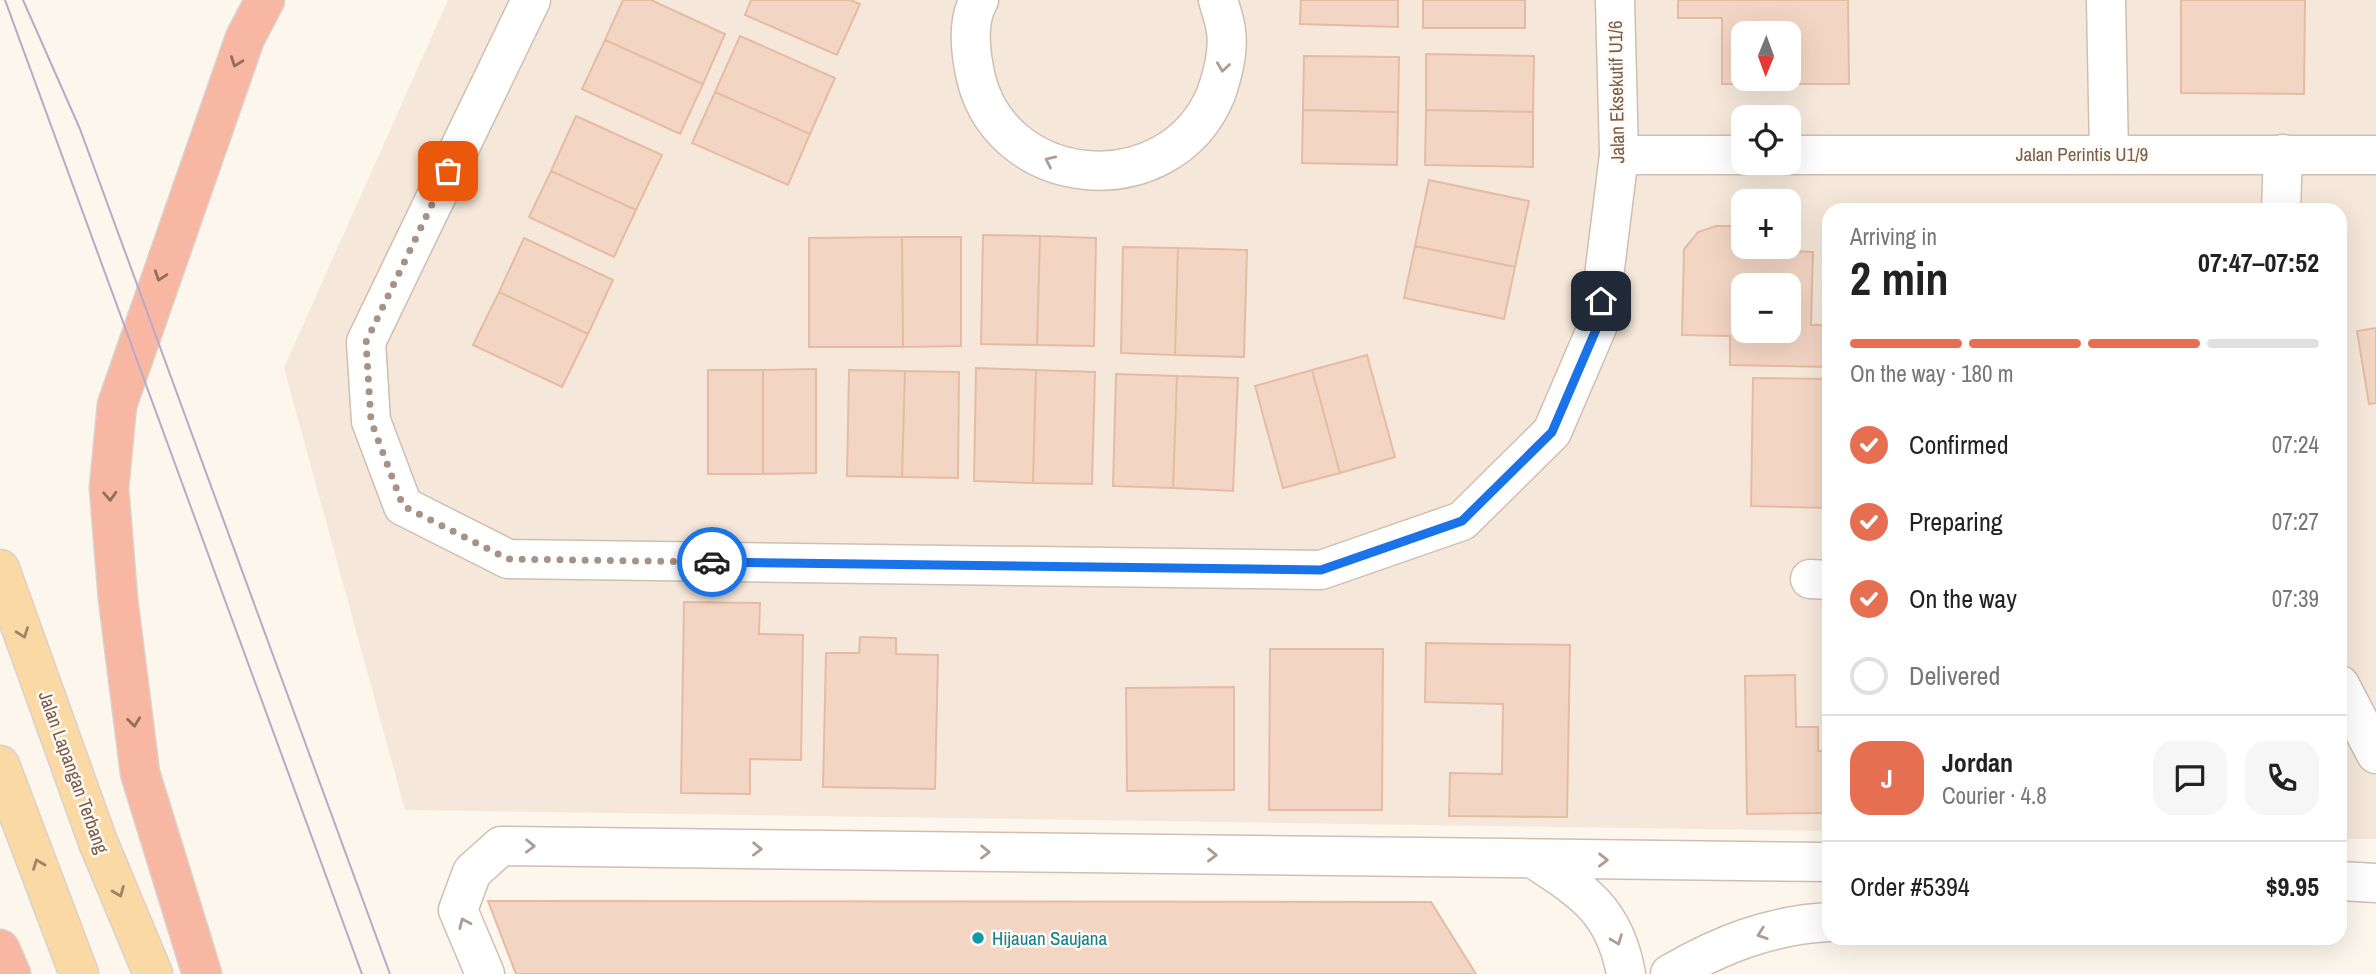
<!DOCTYPE html>
<html lang="en">
<head>
<meta charset="utf-8">
<style>
	body { margin:0; font-family:"Archivo Narrow",sans-serif; background:#f6f6f6; color:#222; height:100vh; display:flex; flex-direction:column; font-size:26px; white-space:nowrap }
	* { box-sizing:border-box; margin:0 }
	p { font-size:23px; color:#767676 }
	.icon { flex:none; width:38px; height:38px; fill:none; stroke:currentColor; stroke-width:2; stroke-linecap:round; stroke-linejoin:round }
	.map { position:relative; flex:1; overflow:hidden }
	.sheet { position:absolute; left:1822px; top:203px; width:525px; height:742px; display:flex; flex-direction:column; background:#fff; border-radius:21px; box-shadow:0 7px 28px #0002 }
	.sheet>* { flex:none }
	.needle { width:46px; rotate:181deg }
	.tools { position:absolute; left:1731px; top:21px; display:grid; gap:14px }
	.tools a { display:grid; place-items:center; width:70px; height:70px; border-radius:14px; background:#fff; box-shadow:0 7px 28px #0002; font-size:35px }
	.pin { position:absolute; display:grid; place-items:center; width:60px; height:60px; color:#fff; margin:-30px; border-radius:14px; box-shadow:0 4px 10px #0006 }
	.courier { position:absolute; display:grid; place-items:center; width:70px; height:70px; margin:-35px; border:5px solid #1a73e8; border-radius:50%; background:#fff; color:#222; box-shadow:0 2px 9px #0007 }
	.summary em { font-style:normal; font-weight:700 }
	.summary div { display:flex; flex-direction:column-reverse }
	.summary { display:flex; align-items:center; justify-content:space-between; height:119px; padding:0 28px }
	h1 { font-size:46px; font-weight:700; line-height:52px }
	.bar { display:grid; grid-template-columns:repeat(4,1fr); gap:10px 7px; align-content:center; height:84px; padding:0 28px }
	.bar i { height:9px; border-radius:5px; background:#e0e0e0 }
	.bar .current { background:#e76f51 }
	.bar p { grid-column:span 4 }
	.line { display:flex; align-items:center; gap:18px; padding:0 28px; border-top:2px solid #e0e0e0 }
	.line div { flex:1 }
	.round { display:grid; place-items:center; flex:none; width:74px; height:74px; border-radius:21px; background:#f6f6f6 }
	ol { padding:0 28px; list-style:none }
	li { display:flex; align-items:center; gap:21px; height:77px }
	li p { margin-inline-start:auto }
	li .icon { padding:7px; border-radius:50%; background:#e76f51; color:#fff; stroke-width:4 }
	li:last-child { color:#767676 }
	li i { width:38px; height:38px; border:4px solid #e0e0e0; border-radius:50% }
	.map>svg:first-child { display:block }
</style>
</head>
<body>
<div class="map">
<svg width="2376" height="974" viewBox="0 0 2376 974">
	<rect width="100%" height="100%" fill="#fdf6ec"/>
	<!-- residential -->
	<path fill="#f5e8da" fill-rule="evenodd" d="M448 0H2376V839H2340V210H1829V831L405 810 284 368ZM1743 33H1788V79H1743ZM1743 117H1788V163H1743ZM1743 201H1788V247H1743ZM1743 285H1788V331H1743Z"/>
	<!-- building -->
	<path fill="#f3d5c3" stroke="#e6bba3" stroke-width="2" fill-rule="evenodd" d="M623 0H651L725 34 703 84 605 40Z
		M751 0H850L860 4 837 55 745 15Z
		M1301 0H1398V27L1300 24Z
		M1423 0H1525V28H1423Z
		M1678 0H1848L1849 84H1722V18H1678ZM1743 33H1788V79H1743Z
		M2181 0H2305L2304 94 2181 93Z
		M740 36 835 78 810 134 715 92Z
		M605 40 703 84 680 134 582 89Z
		M1426 54 1534 56 1533 112 1426 110Z
		M1304 56 1399 57 1398 112 1303 110Z
		M715 92 810 134 788 185 692 143Z
		M1303 110 1398 112 1397 165 1302 163Z
		M1426 110 1533 112V167L1425 165Z
		M576 116 662 155 636 210 551 171Z
		M551 171 636 210 614 257 529 217Z
		M1429 180 1529 201 1515 267 1415 246Z
		M1716 226H1743V247H1788V227H1791V251L1813 252 1811 325H1829V367L1730 365V336L1682 335 1684 249 1698 232ZM1743 285H1788V331H1743Z
		M983 235 1040 236 1037 345 981 344Z
		M1040 236 1096 238 1094 346 1037 345Z
		M902 237H961V346L903 347Z
		M902 237 903 347H809V238Z
		M524 238 613 280 588 334 499 292Z
		M1415 246 1515 267 1504 319 1404 298Z
		M1123 247 1178 248 1175 355 1121 353Z
		M1178 248 1247 250 1244 357 1175 355Z
		M499 292 588 334 562 387 473 345Z
		M2376 328V403L2369 404 2357 331Z
		M1367 355 1395 457 1340 473 1312 370Z
		M976 368 1036 370 1033 483 974 481Z
		M816 369V473L763 474V370Z
		M708 370H763V474H708Z
		M849 370 905 371 902 477 847 476Z
		M1036 370 1095 372 1092 484 1033 483Z
		M1312 370 1340 473 1283 488 1255 386Z
		M905 371 959 372 958 478 902 477Z
		M1116 374 1177 376 1173 488 1113 486Z
		M1177 376 1238 378 1233 491 1173 488Z
		M1753 378 1829 379V508L1751 506Z
		M684 602 760 603 759 634 803 635 801 760 750 759V794L681 793Z
		M860 637 896 638V654L938 655 935 789 823 787 826 653H859Z
		M1426 643 1570 645 1567 817 1449 816 1450 773 1502 774 1503 704 1425 702Z
		M1270 649H1383L1382 810H1269Z
		M1795 675 1796 727H1818V751H1829V813L1747 814 1745 676Z
		M1234 687V790L1127 791 1126 688Z
		M488 901 1431 902 1476 974H516Z"/>
	<g fill="none" stroke-linecap="round" stroke-linejoin="round">
		<!-- minor casing -->
		<g stroke="#d1beb0" stroke-width="41">
			<path id="minor" d="M531 0 366 342 371 421 403 506 508 559 1321 570 1462 521 1552 432 1598 325 1619 155 1615 0
				M979 0C968 19 970 47 974 68 994 191 1169 208 1216 94 1223 74 1229 52 1226 31 1225 21 1221 10 1218 0
				M2106 0 2109 154
				M1619 155H1743
				M1788 155H2376
				M2281 210 2283 154
				M1810 579 1829 580
				M2340 685 2376 754
				M1535 860C1585 892 1615 912 1626 974
				M2340 881 2376 883
				M485 974 458 910 472 872 501 846 1829 862
				M1670 974C1720 945 1770 925 1829 922"/>
		</g>
		<!-- primary casing -->
		<g stroke="#dad1cd" stroke-width="41">
			<path id="primary" d="M0 569 98 842 153 974
				M0 765 79 974"/>
		</g>
		<!-- motorway casing -->
		<g stroke="#dad1cd" stroke-width="41">
			<path id="motorway" d="M0 949 11 974
				M202 974 140 773 118 599 109 488 117 405 245 38 265 0"/>
		</g>
		<!-- minor -->
		<use href="#minor" stroke="#fff" stroke-width="38"/>
		<!-- primary -->
		<use href="#primary" stroke="#fbd9a5" stroke-width="38"/>
		<!-- motorway -->
		<use href="#motorway" stroke="#f7b7a3" stroke-width="38"/>
		<!-- tram -->
		<path stroke="#b9a8c9" stroke-width="2" d="M5 0 362 974
			M23 0 80 129 390 974"/>
	</g>
	<!-- one-way arrows -->
	<defs><path id="oneway-chevron" d="M-2-3.5L2.5 0L-2 3.5" fill="none" stroke-width="1.6" stroke-linecap="round" stroke-linejoin="round" transform="scale(1.75)"/></defs>
	<g stroke="#936e5e">
		<use href="#oneway-chevron" transform="translate(236 62) rotate(110)"/>
		<use href="#oneway-chevron" transform="translate(160 276) rotate(108)"/>
		<use href="#oneway-chevron" transform="translate(110 496) rotate(87)"/>
		<use href="#oneway-chevron" transform="translate(134 722) rotate(83)"/>
	</g>
	<g stroke="#af9d94">
		<use href="#oneway-chevron" transform="translate(1223 67) rotate(98)"/>
		<use href="#oneway-chevron" transform="translate(1050 161) rotate(-155)"/>
		<use href="#oneway-chevron" transform="translate(530 846) rotate(1)"/>
		<use href="#oneway-chevron" transform="translate(757 849) rotate(1)"/>
		<use href="#oneway-chevron" transform="translate(985 852) rotate(1)"/>
		<use href="#oneway-chevron" transform="translate(1212 855) rotate(1)"/>
		<use href="#oneway-chevron" transform="translate(1603 860) rotate(1)"/>
		<use href="#oneway-chevron" transform="translate(464 923) rotate(-113)"/>
		<use href="#oneway-chevron" transform="translate(1762 934) rotate(161)"/>
		<use href="#oneway-chevron" transform="translate(1617 940) rotate(69)"/>
	</g>
	<g stroke="#a18267">
		<use href="#oneway-chevron" transform="translate(23 633) rotate(70)"/>
		<use href="#oneway-chevron" transform="translate(38 864) rotate(-111)"/>
		<use href="#oneway-chevron" transform="translate(119 892) rotate(68)"/>
	</g>
	<g fill="none" stroke-linecap="round" stroke-linejoin="round">
		<!-- done -->
		<path stroke="#a89285" stroke-width="7" stroke-dasharray="0 12.6" d="M448 171 366 342 371 421 403 506 508 559 712 562"/>
		<!-- route -->
		<path stroke="#1a73e8" stroke-width="9" d="M712 562 1321 570 1462 521 1552 432 1598 325 1601 301"/>
	</g>
	<!-- markers -->
	<circle fill="#0f9aa8" stroke="#fffaf3" stroke-width="2.5" cx="978" cy="938" r="7"/>
	<g text-anchor="middle" stroke-width="5" stroke-linejoin="round" paint-order="stroke">
		<!-- street labels -->
		<g font-size="19" fill="#7a5c4d" stroke="#fffaf3">
			<text transform="translate(1616 92) rotate(-91)" y="7">Jalan Eksekutif U1/6</text>
			<text x="2082" y="161">Jalan Perintis U1/9</text>
			<text transform="translate(74 772) rotate(70)" y="7">Jalan Lapangan Terbang</text>
		</g>
		<!-- culture labels -->
		<g font-size="19" fill="#0d838f" stroke="#fffaf3" text-anchor="start">
			<text x="992" y="945">Hijauan Saujana</text>
		</g>
	</g>
</svg>
<div class="tools">
<a><svg class="needle" viewBox="-14 -14 28 28"><path d="M0-13l5 13h-10z" fill="#e53935"/><path d="M0 13l5-13h-10z" fill="#767676"/></svg></a>
<a><svg class="icon" aria-label="locate" viewBox="0 0 24 24"><circle cx="12" cy="12" r="6"/><path d="M12 2v4M12 18v4M2 12h4M18 12h4"/></svg></a>
<a>+</a>
<a>−</a>
</div>
<div class="pin" style="left:448px;top:171px;background:#ea580c"><svg class="icon" aria-label="bag" viewBox="0 0 24 24"><path d="M5 8h14l-1 12H6zM9 8a3 3 0 0 1 6 0"/></svg></div>
<div class="pin" style="left:1601px;top:301px;background:#1f2937"><svg class="icon" aria-label="home" viewBox="0 0 24 24"><path d="M3 11l9-7 9 7M6 9v11h12V9"/></svg></div>
<div class="courier" style="left:712px;top:562px"><svg class="icon" aria-label="car" viewBox="0 0 24 24"><path d="M5 17H2v-5l4-1 3-4h7l3 4 3 1v5h-3M9 17h6M6 11h13"/><circle cx="7" cy="17" r="2"/><circle cx="17" cy="17" r="2"/></svg></div>
<section class="sheet">
<div class="summary"><div><h1>2 min</h1><p>Arriving in</p></div><em>07:47–07:52</em></div>
<div class="bar"><i class="current"></i><i class="current"></i><i class="current"></i><i></i><p>On the way · 180 m</p></div>
<ol>
<li><svg class="icon" aria-label="check" viewBox="0 0 24 24"><path d="M5 12l5 5 9-10"/></svg>Confirmed<p>07:24</p></li>
<li><svg class="icon" aria-label="check" viewBox="0 0 24 24"><path d="M5 12l5 5 9-10"/></svg>Preparing<p>07:27</p></li>
<li><svg class="icon" aria-label="check" viewBox="0 0 24 24"><path d="M5 12l5 5 9-10"/></svg>On the way<p>07:39</p></li>
<li><i></i>Delivered</li>
</ol>
<div class="line" style="height:126px"><b class="round" style="background:#e76f51;color:#fff">J</b><div><b>Jordan</b><p>Courier · 4.8</p></div><a class="round"><svg class="icon" aria-label="chat" viewBox="0 0 24 24"><path d="M4 5h16v11H9l-5 4z"/></svg></a><a class="round"><svg class="icon" aria-label="phone" viewBox="0 0 24 24"><path d="M5 4h4l2 5-3 2q2 4 5 5l2-3 5 2v4C11 20 4 13 5 4z"/></svg></a></div>
<div class="line" style="height:91px"><div>Order #5394</div><b>$9.95</b></div>
</section>
</div>
</body>
</html>
